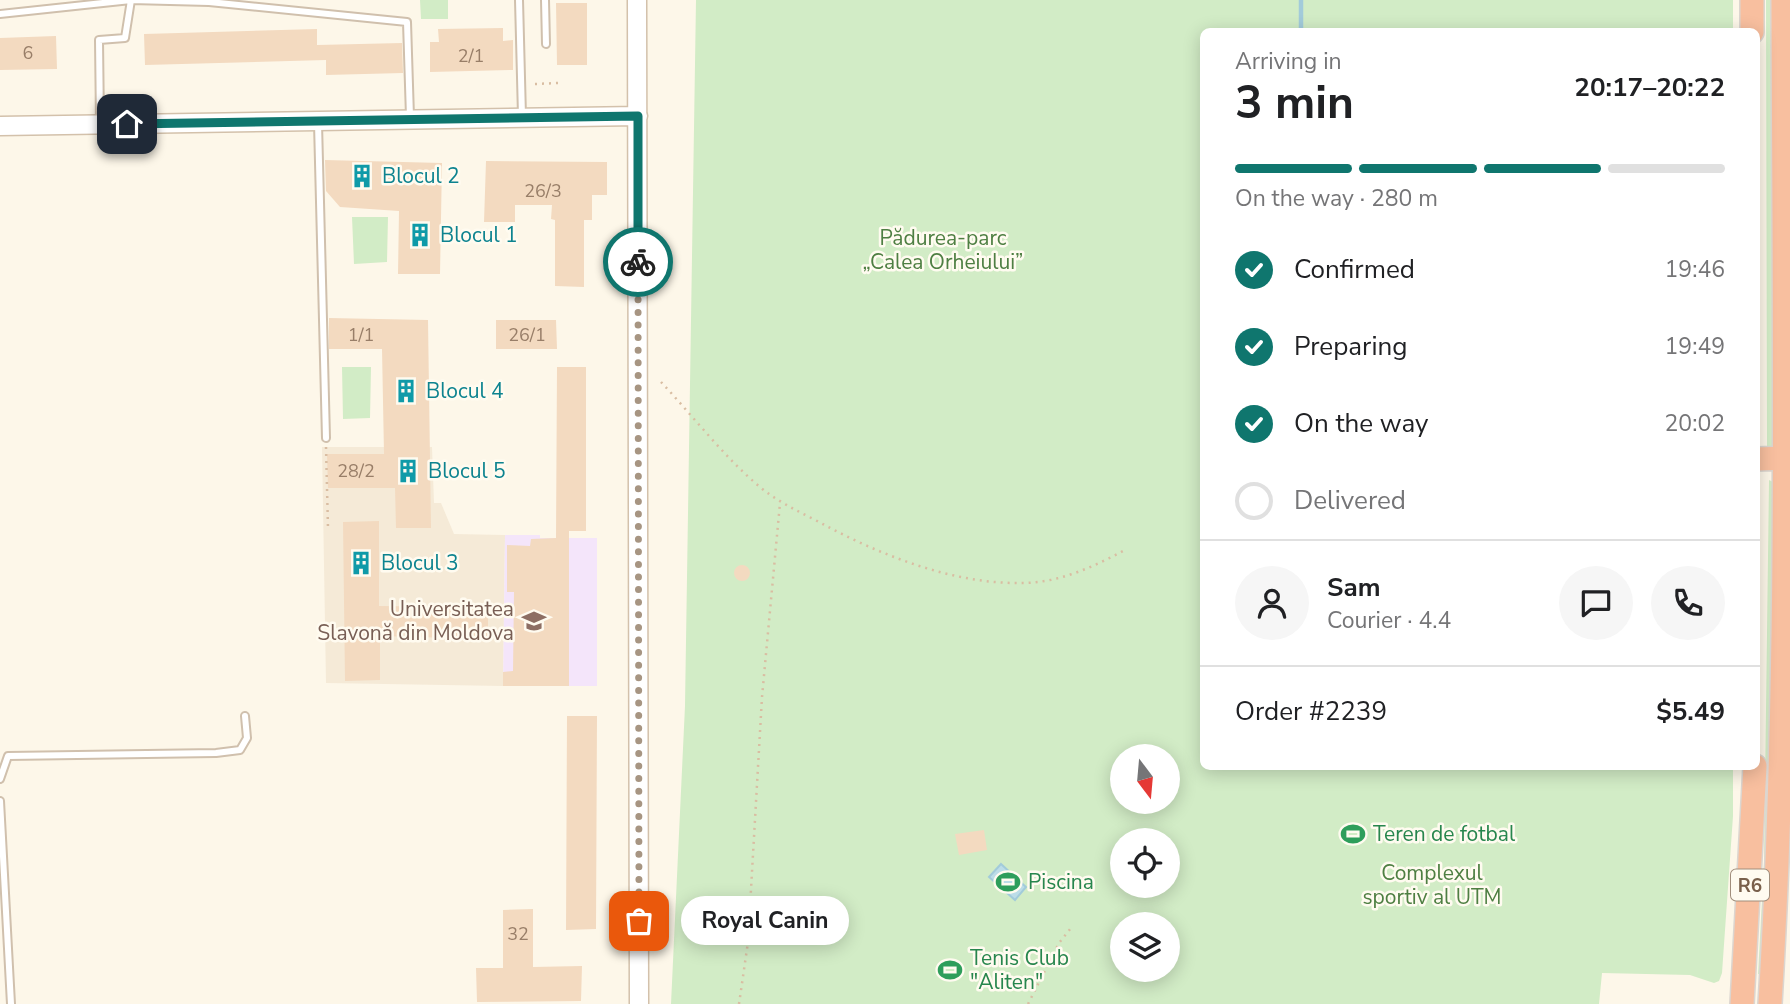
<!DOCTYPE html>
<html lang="en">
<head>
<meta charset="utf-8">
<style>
	body { margin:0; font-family:"Nunito Sans",sans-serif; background:#f6f6f6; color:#202124; height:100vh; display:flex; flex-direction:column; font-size:26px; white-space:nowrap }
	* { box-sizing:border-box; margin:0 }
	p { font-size:23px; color:#757577 }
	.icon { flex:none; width:38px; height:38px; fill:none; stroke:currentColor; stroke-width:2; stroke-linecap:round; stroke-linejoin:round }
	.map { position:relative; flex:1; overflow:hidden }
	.side { position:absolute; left:1200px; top:28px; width:560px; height:742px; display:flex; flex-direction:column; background:#fff; border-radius:10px; box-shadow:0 4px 18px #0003 }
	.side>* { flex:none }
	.needle { width:46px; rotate:164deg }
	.fabs { position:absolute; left:1110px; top:744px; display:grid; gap:14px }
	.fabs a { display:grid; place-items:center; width:70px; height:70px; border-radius:50%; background:#fff; box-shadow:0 4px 18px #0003; font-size:35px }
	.pin { position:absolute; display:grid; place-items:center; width:60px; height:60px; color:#fff; margin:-30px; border-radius:14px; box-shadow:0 4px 10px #0006 }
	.courier { position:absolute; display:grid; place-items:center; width:70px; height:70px; margin:-35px; border:5px solid #0f766e; border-radius:50%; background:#fff; color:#222; box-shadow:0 2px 9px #0007 }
	.bubble { position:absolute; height:49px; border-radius:24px; background:#fff; box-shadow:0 4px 18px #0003; font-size:23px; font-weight:700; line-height:49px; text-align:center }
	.headline em { font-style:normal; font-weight:700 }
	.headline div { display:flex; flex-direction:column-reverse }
	.headline { display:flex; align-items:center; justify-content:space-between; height:119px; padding:0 35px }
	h1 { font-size:46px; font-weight:700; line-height:52px }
	.bar { display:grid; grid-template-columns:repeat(4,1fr); gap:10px 7px; align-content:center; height:84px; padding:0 35px }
	.bar i { height:9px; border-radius:5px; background:#e0e0e0 }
	.bar .selected { background:#0f766e }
	.bar p { grid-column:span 4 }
	.line { display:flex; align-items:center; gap:18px; padding:0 35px; border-top:2px solid #e0e0e0 }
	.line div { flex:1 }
	.round { display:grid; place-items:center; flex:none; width:74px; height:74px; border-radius:37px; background:#f6f6f6 }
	ol { padding:0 35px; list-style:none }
	li { display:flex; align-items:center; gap:21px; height:77px }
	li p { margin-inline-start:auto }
	li .icon { padding:7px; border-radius:50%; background:#0f766e; color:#fff; stroke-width:4 }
	li:last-child { color:#757577 }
	li i { width:38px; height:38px; border:4px solid #e0e0e0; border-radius:50% }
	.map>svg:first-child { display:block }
</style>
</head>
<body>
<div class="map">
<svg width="1790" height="1004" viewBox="0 0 1790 1004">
	<rect width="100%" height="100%" fill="#fdf7e9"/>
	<!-- residential -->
	<path fill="#f5ead7" d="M322 447H432L434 503H441L454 534 505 535 503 686 326 683Z"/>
	<!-- education -->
	<path fill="#f4e5fa" d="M505 535H540V538H597V686H503Z"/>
	<!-- green -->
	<path fill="#d2ecc6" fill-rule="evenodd" d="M420 0H448V19H421Z
		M696 0H1733V31L1204 32V766L1733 767V816L1722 973 1719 981 1714 983 1690 975 1602 973 1599 1004H671L685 706ZM1122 756H1167V802H1122ZM1122 840H1167V886H1122ZM1122 924H1167V970H1122Z
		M1766 0H1771L1773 450 1767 449Z
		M352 217H388L387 262 354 264Z
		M342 367H371L370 418 343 419Z
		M1769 480 1773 482V725L1764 974H1758L1764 863Z"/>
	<!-- water -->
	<path fill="#bcdde8" stroke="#a2cbda" stroke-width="2" d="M1001 864 1026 887 1015 900 989 877Z"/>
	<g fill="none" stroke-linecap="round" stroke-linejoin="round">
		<!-- stream -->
		<path stroke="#a2cbda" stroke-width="4.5" d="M1301 32V0"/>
	</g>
	<!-- building -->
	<path fill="#f3dac0" d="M556 3H587V65H557Z
		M503 28V41L513 40V70L430 72V42H439L438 29Z
		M317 29V45L402 43 403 73 326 75V60L145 65 144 34Z
		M56 36 57 69 0 70V38Z
		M325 160 442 163 440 274H398L399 211 340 207 326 191Z
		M486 161 607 162V195H592V220H584V287L555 286V220L551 219 552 205H515V222H484Z
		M329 318 428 320 431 528H396L395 488H328L327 454H384L382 349H329Z
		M496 320H556L557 349H496Z
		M557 367H586V531H569V686H503V672L513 671 514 592H507V545L530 546 531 539 556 538Z
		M379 521V606L488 607V639L380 636V680L345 681 343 522Z
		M734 573a8 8 0 1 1 16 0a8 8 0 1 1-16 0Z
		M567 716H597L596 929 566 930Z
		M984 830 987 850 959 855 955 834Z
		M533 909V967L582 966 581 1001 477 1002 476 968H503V910Z"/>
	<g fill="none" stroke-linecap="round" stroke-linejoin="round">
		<!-- lane casing -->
		<g stroke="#d0c0ad" stroke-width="10">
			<path id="lane" d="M519 0 522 116
				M545 0 546 44
				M0 14 131 0 209 2 407 22 410 117
				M318 123 326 438
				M100 124 99 40 125 38 131 0
				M0 779 8 756 216 753 240 750 247 738 245 716
				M0 801 11 1004"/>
		</g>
		<!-- secondary casing -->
		<g stroke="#d3c1ab" stroke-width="21">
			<path id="secondary" d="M637 0 639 1004
				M0 126 638 116"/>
		</g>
		<!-- highway casing -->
		<g stroke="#dcd6d0" stroke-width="26">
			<path id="highway" d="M1752 0V32
				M1757 459 1786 458
				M1742 1004 1755 766
				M1770 1004C1790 670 1784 335 1783 0"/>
		</g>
		<!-- path -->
		<path stroke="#d9bda2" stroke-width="2.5" stroke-dasharray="2 5" stroke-linecap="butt" d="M535 84 558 83
			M661 382C692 415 726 459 760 487 778 502 798 511 819 522 880 555 954 585 1025 583 1061 582 1095 566 1125 550
			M326 447 328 528
			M739 1004 748 942 762 697 780 503
			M1028 1004 1059 943 1071 928"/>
		<!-- lane -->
		<use href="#lane" stroke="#fff" stroke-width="6"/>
		<!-- secondary -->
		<use href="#secondary" stroke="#fff" stroke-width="18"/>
		<!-- highway -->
		<use href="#highway" stroke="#f8bf9f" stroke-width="23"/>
	</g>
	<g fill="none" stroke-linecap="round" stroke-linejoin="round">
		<!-- done -->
		<path stroke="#a79582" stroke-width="7" stroke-dasharray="0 12.6" d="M638 262 639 921"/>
		<!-- route -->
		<path stroke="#0f766e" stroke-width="9" d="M127 124 638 116V262"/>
	</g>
	<!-- icons -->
	<defs>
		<g id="building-bare" transform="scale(1.89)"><path d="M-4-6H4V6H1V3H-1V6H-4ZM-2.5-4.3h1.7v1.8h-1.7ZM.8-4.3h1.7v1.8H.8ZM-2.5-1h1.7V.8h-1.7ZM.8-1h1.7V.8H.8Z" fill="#0f9aa8" stroke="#fffbf0" stroke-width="2.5" paint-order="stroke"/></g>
		<g id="university-bare" transform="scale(1.89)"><path d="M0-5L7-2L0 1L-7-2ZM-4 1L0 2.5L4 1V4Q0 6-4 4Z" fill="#8d6e63" stroke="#fffbf0" stroke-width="2.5" paint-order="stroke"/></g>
		<g id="stadium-bare" transform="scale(1.89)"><path d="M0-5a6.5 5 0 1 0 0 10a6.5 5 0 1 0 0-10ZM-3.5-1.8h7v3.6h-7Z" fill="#2e9e5b" stroke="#fffbf0" stroke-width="2.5" paint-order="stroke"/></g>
	</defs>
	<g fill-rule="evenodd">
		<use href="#building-bare" x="362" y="176"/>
		<use href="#building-bare" x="420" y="235"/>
		<use href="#building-bare" x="406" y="391"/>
		<use href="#building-bare" x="408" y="471"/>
		<use href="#building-bare" x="361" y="563"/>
		<use href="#university-bare" x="534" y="621"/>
		<use href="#stadium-bare" x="1353" y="834"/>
		<use href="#stadium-bare" x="1008" y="882"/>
		<use href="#stadium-bare" x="950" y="970"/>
	</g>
	<g text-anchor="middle" stroke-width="5" stroke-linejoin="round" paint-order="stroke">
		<!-- number labels -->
		<g font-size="18" fill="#987e68">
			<text x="28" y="59">6</text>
			<text x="471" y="62">2/1</text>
			<text x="543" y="197">26/3</text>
			<text x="361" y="341">1/1</text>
			<text x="527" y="341">26/1</text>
			<text x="356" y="477">28/2</text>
			<text x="518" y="940">32</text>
		</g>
		<!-- shield labels -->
		<rect fill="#fffbf0" stroke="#a18e7c" stroke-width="2" x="1731" y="869.5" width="38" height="31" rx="5"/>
		<g font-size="19" font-weight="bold" fill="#79604b">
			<text x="1750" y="892">R6</text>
		</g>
		<!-- culture labels -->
		<g font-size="21" fill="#0d838f" stroke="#fffbf0" text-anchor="start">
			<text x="382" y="183">Blocul 2</text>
			<text x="440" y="242">Blocul 1</text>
			<text x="426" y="398">Blocul 4</text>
			<text x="428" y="478">Blocul 5</text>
			<text x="381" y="570">Blocul 3</text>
		</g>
		<!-- park labels -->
		<g font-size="21" fill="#4e7f42" stroke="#fffbf0">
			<text x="943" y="245">Pădurea-parc<tspan x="943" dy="24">„Calea Orheiului”</tspan></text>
			<text x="1432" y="880">Complexul<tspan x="1432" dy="24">sportiv al UTM</tspan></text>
		</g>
		<!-- education labels -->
		<g font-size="21" fill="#785e54" stroke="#fffbf0" text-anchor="end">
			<text x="514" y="616">Universitatea<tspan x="514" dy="24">Slavonă din Moldova</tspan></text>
		</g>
		<!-- leisure labels -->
		<g font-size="21" fill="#27864d" stroke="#fffbf0" text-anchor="start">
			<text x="1373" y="841">Teren de fotbal</text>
			<text x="1028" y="889">Piscina</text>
			<text x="970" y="965">Tenis Club<tspan x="970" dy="24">"Aliten"</tspan></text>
		</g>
	</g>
</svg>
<div class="fabs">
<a><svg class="needle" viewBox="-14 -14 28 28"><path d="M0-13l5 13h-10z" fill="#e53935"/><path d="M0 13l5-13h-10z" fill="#757577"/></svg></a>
<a><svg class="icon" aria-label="locate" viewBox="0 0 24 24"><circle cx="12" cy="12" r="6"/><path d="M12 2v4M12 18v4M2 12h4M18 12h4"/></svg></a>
<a><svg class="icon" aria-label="layers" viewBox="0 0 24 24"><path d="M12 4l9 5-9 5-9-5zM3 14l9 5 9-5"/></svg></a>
</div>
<div class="pin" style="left:639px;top:921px;background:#ea580c"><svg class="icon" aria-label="bag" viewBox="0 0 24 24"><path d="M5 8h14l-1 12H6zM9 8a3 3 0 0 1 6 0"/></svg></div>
<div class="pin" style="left:127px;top:124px;background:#1f2937"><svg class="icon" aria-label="home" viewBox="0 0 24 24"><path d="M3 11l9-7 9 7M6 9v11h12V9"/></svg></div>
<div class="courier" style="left:638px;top:262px"><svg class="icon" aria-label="bike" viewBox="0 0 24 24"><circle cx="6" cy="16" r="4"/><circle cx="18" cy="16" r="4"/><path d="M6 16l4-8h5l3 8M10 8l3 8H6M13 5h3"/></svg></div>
<div class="bubble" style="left:681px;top:896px;width:168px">Royal Canin</div>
<section class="side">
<div class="headline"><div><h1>3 min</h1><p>Arriving in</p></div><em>20:17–20:22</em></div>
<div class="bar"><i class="selected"></i><i class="selected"></i><i class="selected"></i><i></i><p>On the way · 280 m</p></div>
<ol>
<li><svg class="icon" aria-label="check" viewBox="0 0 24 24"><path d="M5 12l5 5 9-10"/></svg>Confirmed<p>19:46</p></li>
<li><svg class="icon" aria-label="check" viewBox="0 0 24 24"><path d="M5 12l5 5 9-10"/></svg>Preparing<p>19:49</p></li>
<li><svg class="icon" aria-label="check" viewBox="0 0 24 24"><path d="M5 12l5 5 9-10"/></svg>On the way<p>20:02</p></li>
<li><i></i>Delivered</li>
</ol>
<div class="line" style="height:126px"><a class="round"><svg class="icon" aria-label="person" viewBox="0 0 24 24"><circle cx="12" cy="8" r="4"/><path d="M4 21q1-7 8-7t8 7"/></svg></a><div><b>Sam</b><p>Courier · 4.4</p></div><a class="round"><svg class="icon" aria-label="chat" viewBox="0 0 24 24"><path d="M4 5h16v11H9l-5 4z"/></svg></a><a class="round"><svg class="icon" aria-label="phone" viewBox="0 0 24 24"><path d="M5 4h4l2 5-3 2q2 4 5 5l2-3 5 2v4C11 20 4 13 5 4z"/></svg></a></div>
<div class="line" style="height:91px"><div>Order #2239</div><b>$5.49</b></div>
</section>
</div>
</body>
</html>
